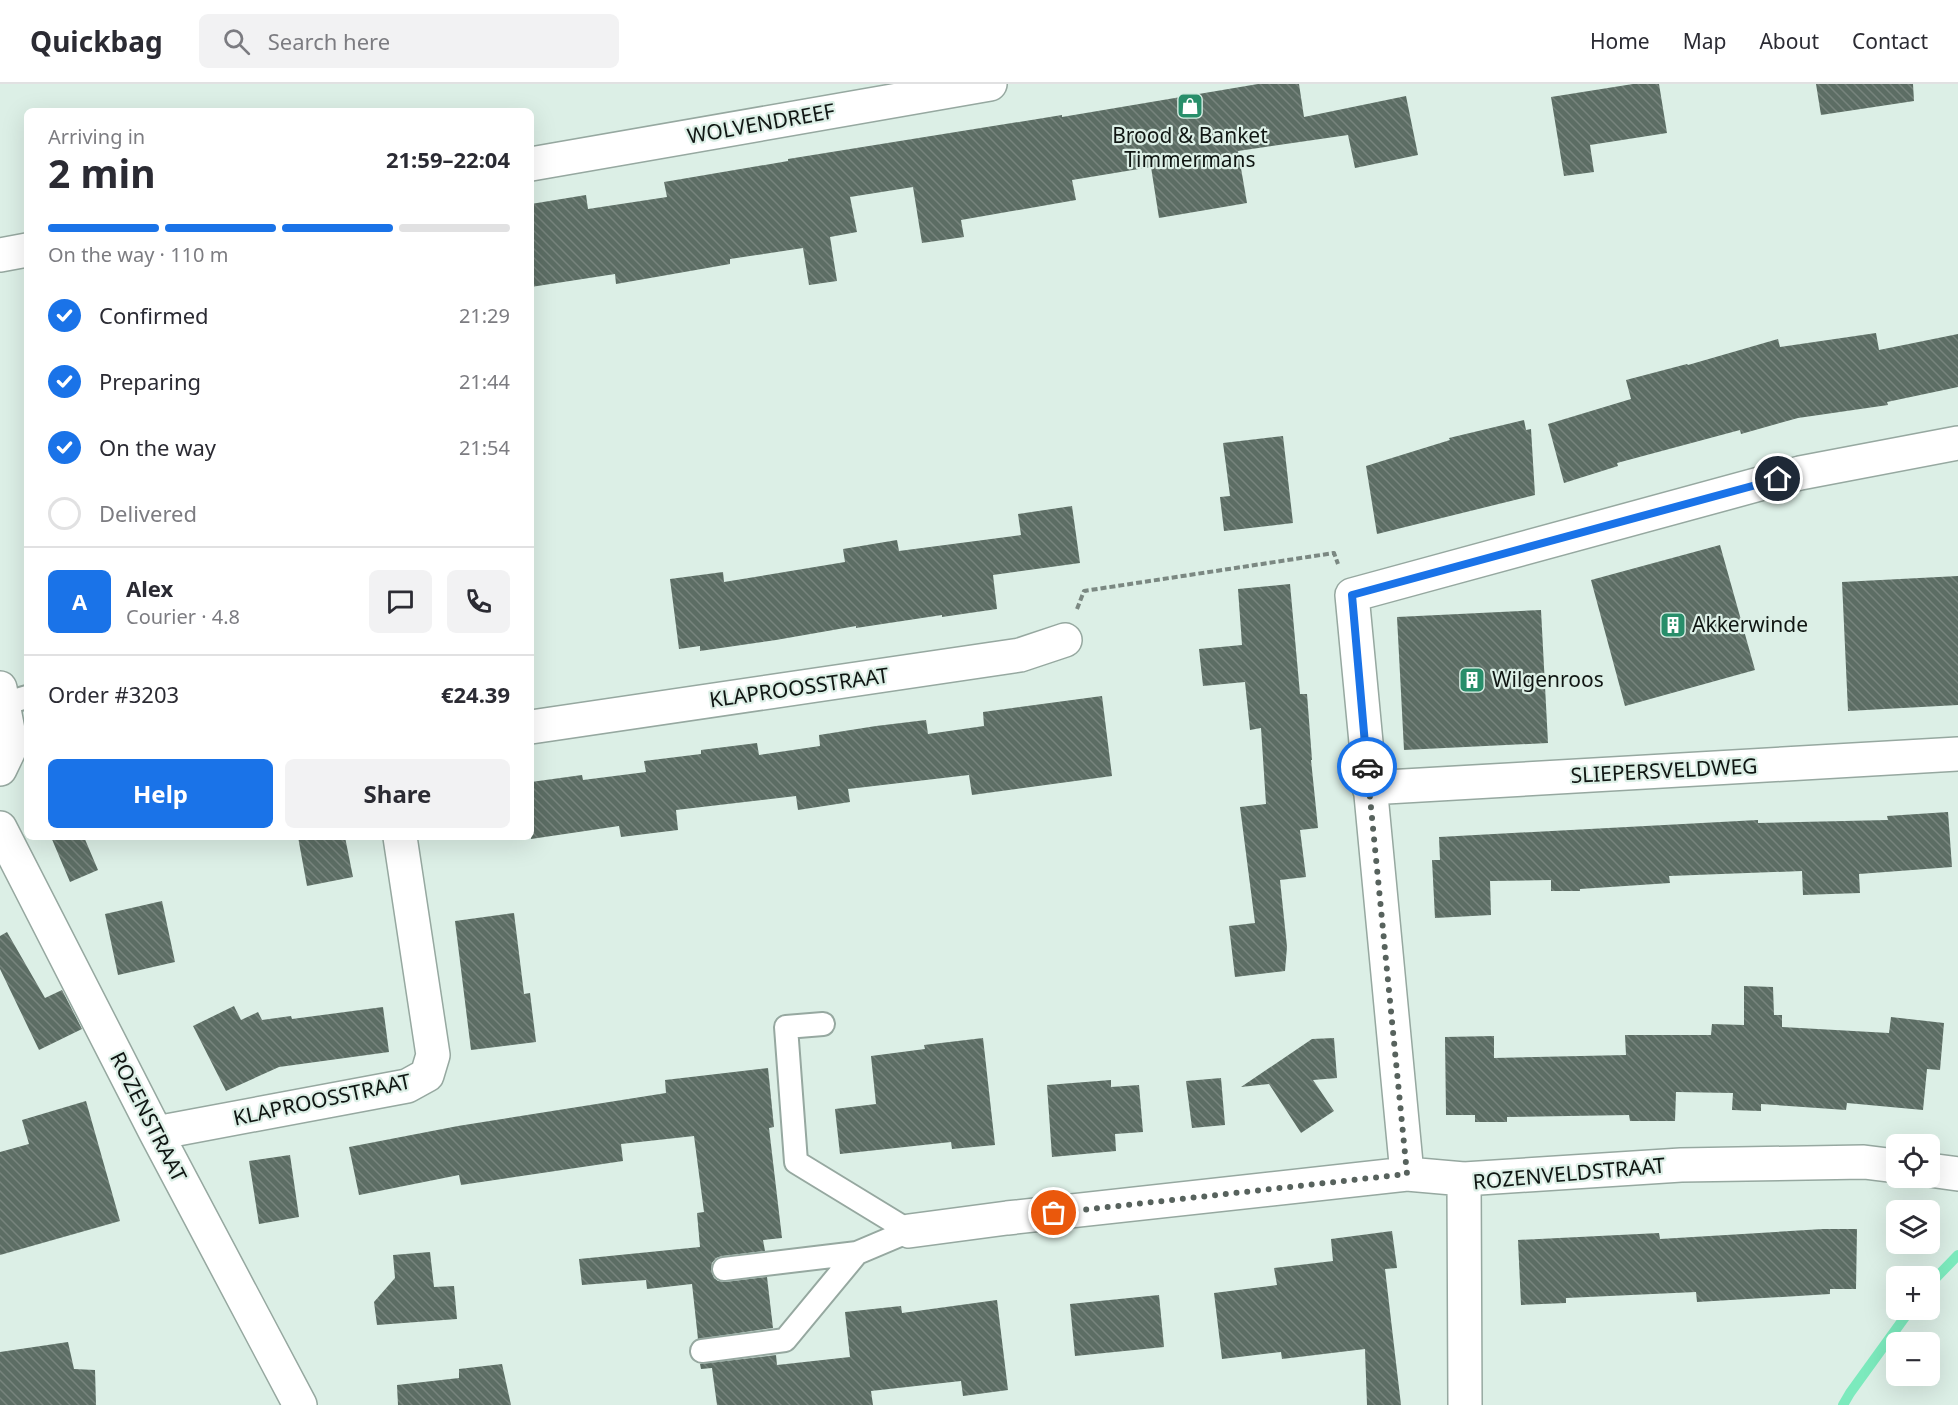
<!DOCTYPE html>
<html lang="en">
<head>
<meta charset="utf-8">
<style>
	body { margin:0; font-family:"Noto Sans",sans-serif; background:#f2f2f3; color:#2b2b33; height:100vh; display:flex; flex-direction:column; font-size:22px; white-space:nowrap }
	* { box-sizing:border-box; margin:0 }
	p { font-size:20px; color:#7c7c81 }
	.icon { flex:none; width:33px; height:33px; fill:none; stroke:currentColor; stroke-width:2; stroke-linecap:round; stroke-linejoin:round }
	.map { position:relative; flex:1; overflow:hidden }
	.drawer { position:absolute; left:24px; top:24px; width:510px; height:732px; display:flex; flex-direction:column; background:#fff; border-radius:9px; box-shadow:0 6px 24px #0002 }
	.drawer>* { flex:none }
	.tools { position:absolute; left:1886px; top:1050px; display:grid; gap:12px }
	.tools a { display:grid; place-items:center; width:54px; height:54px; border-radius:9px; background:#fff; box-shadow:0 6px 24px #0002; font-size:30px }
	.pin { position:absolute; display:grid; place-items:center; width:51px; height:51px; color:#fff; margin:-26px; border:3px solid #fff; border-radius:50%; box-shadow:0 2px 6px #0007 }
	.courier { position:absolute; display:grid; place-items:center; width:60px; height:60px; margin:-30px; border:4px solid #1a73e8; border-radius:50%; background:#fff; color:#222; box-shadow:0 2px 8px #0007 }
	.head em { font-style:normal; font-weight:700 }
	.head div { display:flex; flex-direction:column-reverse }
	.head { display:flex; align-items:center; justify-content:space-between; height:102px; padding:0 24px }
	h1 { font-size:39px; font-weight:700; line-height:45px }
	.bar { display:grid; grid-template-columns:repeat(4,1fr); gap:9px 6px; align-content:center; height:72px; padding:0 24px }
	.bar i { height:8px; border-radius:4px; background:#e1e1e2 }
	.bar .selected { background:#1a73e8 }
	.bar p { grid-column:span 4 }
	.line { display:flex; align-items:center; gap:15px; padding:0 24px; border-top:2px solid #e1e1e2 }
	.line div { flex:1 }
	.round { display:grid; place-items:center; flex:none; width:63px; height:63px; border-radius:9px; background:#f2f2f3 }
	ol { padding:0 24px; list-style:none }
	li { display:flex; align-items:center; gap:18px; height:66px }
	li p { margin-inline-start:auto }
	li .icon { padding:6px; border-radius:50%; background:#1a73e8; color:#fff; stroke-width:4 }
	li:last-child { color:#7c7c81 }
	li i { width:33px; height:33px; border:3px solid #e1e1e2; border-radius:50% }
	.action { display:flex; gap:12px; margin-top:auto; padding:12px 24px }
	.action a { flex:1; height:69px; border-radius:9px; background:#1a73e8; color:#fff; font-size:24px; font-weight:700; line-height:69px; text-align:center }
	.action a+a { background:#f2f2f3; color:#2b2b33 }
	header { display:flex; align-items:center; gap:36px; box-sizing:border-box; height:84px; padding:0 30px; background:#fff; border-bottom:2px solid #e1e1e2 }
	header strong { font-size:28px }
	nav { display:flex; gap:33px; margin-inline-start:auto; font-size:21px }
	.search { width:420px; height:54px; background:#f2f2f3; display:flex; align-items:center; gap:15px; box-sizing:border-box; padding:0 21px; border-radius:9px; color:#7c7c81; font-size:22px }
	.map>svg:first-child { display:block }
</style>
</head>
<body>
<header>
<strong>Quickbag</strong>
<div class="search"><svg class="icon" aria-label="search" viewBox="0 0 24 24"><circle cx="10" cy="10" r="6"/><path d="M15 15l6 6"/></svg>Search here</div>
<nav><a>Home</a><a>Map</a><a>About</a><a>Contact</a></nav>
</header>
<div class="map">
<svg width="1958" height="1321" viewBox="0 0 1958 1321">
	<defs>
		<pattern id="building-back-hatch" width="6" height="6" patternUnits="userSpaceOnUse" patternTransform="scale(1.5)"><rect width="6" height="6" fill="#5c6d64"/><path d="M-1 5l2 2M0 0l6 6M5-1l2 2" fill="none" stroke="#77847d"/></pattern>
	</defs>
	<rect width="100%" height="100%" fill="#dcefe6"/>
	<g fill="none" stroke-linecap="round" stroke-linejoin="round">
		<!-- stream -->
		<path stroke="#7ceabd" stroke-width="10" d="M1929 1201 1958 1171
			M1843 1321 1850 1309 1910 1226"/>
	</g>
	<!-- building -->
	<path fill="url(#building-back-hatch)" d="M1258 0H1299L1304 33 1406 12 1418 71 1355 84 1348 51 1238 67 1247 119 1159 134 1151 83 1072 96 1076 116 961 136 964 153 922 159 913 103 850 113 857 148 830 153 837 197 809 201 803 164 730 175V180L616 200 615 190 531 203V120L586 111 588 125 667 113 664 98 788 77V75L1062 31V33Z
		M1633 0H1659L1667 49 1590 61 1594 88 1564 92 1551 13Z
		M1816 0H1913L1914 17 1821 31Z
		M1876 249 1879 266 1958 250V303L1887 318 1888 321 1798 334 1741 350 1740 346 1617 379 1618 382 1564 399 1548 340 1631 315 1626 296 1687 280 1688 281 1778 255 1780 263Z
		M1524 336 1526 346 1531 345 1535 411 1377 450 1366 382 1450 356 1449 354Z
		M1283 352 1293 439 1224 447 1220 413 1230 412 1223 359Z
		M1072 422 1080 479 993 491 997 525 942 533V531L856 544V542L776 556 700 567V562L679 565 670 495 723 488 724 498 845 478 843 465 897 456 899 467 1021 451 1018 430Z
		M1720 461 1755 586 1625 622 1591 496Z
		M1958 492V621L1848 627 1842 498Z
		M1290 500 1300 610H1307L1312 676H1311L1318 744 1300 746 1306 793 1280 796 1287 863 1285 887 1235 893 1229 842 1255 839 1240 723 1266 720 1261 644 1250 646 1245 598 1203 602 1199 565 1242 561 1238 505Z
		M1541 526 1548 659 1404 666 1397 533Z
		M1102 612 1112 692 972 711 969 691 848 705 850 718 798 726 796 712 676 726 678 746 621 753 619 742 531 755V698L582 691 583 696 646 688 644 677 701 670V666L757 659 759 671 820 662 819 651 876 642 926 636 928 650 984 642 983 628Z
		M1948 728 1952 783 1859 790 1860 809 1803 811 1802 787 1669 792 1670 799 1580 805V807H1551V796L1490 797 1491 831 1435 834 1432 776H1440L1439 753 1758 736V739L1888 736 1887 732Z
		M51 753H84L98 786 70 798Z
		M298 753H345L353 793 307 802Z
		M162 817 175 878 118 891 105 830Z
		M514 829 524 910 530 909 536 958 471 966 455 837Z
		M7 848 45 914 62 906 82 945 39 966 0 885V852Z
		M1744 902 1773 903 1774 931H1782V943L1889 949 1891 933 1944 939 1940 986 1927 985 1923 1026 1847 1019 1846 1026 1761 1020V1027L1732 1026 1733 1009 1676 1008 1675 1037H1630L1629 1031 1507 1033V1038H1475V1031H1446L1445 953 1494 952V974L1626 971 1625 951H1711L1712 940 1744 941Z
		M234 922 241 936 258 928 262 936 291 932 292 935 383 923 389 968 279 983 226 1007 193 942Z
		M983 954 995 1061 952 1065 951 1058 840 1070 835 1025 876 1020 871 972 925 965 924 961Z
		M1334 954 1337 994 1313 996 1334 1027 1301 1049 1269 1000 1241 1003 1312 955Z
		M768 984 774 1043 769 1044 782 1154 763 1156 765 1167 722 1172 716 1174 712 1179 711 1186 714 1194 718 1197 725 1198 767 1193 773 1244 698 1255 692 1200 647 1205 646 1196 582 1201 579 1175 700 1163 697 1129 704 1128 694 1052 621 1060 623 1077 461 1101 459 1091 359 1111 349 1063 458 1042 666 1009 665 996Z
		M1221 994 1225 1041 1192 1044 1186 997Z
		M1111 996V1003L1139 1001 1143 1048 1115 1050 1116 1067 1052 1073 1047 1001Z
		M86 1017 120 1137 0 1171V1068L29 1060 22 1036Z
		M290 1071 299 1133 259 1140 249 1077Z
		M1823 1145H1857L1856 1205H1830V1210L1697 1218 1696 1208 1566 1214V1219L1521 1221 1518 1156 1659 1149 1660 1155Z
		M1392 1147 1397 1184 1385 1185 1401 1321H1367L1365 1265 1282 1275 1281 1268 1222 1275 1214 1209 1277 1201 1274 1184 1333 1177 1331 1155Z
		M430 1168 434 1203 454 1202 457 1235 377 1241 374 1218 395 1194 393 1171Z
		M1159 1211 1164 1263 1075 1272 1070 1220Z
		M997 1216 1008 1306 963 1312 961 1297 871 1307 873 1321H717L712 1284 701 1285 700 1280 776 1271 777 1281 850 1273 845 1228 901 1222 902 1229Z
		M68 1258 74 1285 95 1286 96 1321H0V1268Z
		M502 1280 511 1321H398L397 1301 459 1294V1285Z"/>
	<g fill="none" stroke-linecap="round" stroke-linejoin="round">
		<!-- service casing -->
		<g stroke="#96a8a0" stroke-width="26">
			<path id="service" d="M3 620 27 613
				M823 940 786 943 796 1078 909 1147
				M724 1185 857 1169 909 1147
				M702 1267 785 1256 857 1169"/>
		</g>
		<!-- minor casing -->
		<g stroke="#96a8a0" stroke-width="36">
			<path id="minor" d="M0 604 11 662 0 685
				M531 643 1020 571 1065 556
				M1369 704 1958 670
				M0 744 156 1049 300 1321
				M156 1049 407 1002 427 991 433 971 400 753
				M1929 1086 1958 1090
				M1407 1090 1352 511 1800 389 1958 359
				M1464 1095 1465 1321
				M909 1147 1007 1134 1407 1090 1464 1095 1681 1081 1864 1078 1896 1082"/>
		</g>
		<!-- tertiary casing -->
		<g stroke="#96a8a0" stroke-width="36">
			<path id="tertiary" d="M531 80 990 0
				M0 171 27 166"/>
		</g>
		<!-- path -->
		<path stroke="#7b8882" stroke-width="4" stroke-dasharray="6 3" stroke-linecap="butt" d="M1077 525 1084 507 1334 469 1338 480"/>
		<!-- service -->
		<use href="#service" stroke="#fff" stroke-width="22"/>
		<!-- minor -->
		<use href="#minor" stroke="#fff" stroke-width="33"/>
		<!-- tertiary -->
		<use href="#tertiary" stroke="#fff" stroke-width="33"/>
	</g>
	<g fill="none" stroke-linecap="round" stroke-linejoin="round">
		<!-- done -->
		<path stroke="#57625d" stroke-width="6" stroke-dasharray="0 10.8" d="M1054 1129 1407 1090 1367 683"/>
		<!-- route -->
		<path stroke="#1a73e8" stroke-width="8" d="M1367 683 1352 511 1778 395"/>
	</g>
	<!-- icons -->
	<defs>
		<g id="shop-square" transform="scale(1.35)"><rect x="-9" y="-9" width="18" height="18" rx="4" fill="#288e6a" stroke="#dcefe6"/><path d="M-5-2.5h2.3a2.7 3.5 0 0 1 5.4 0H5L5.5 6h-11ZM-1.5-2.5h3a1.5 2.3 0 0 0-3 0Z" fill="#fff"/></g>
		<g id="building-square" transform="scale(1.35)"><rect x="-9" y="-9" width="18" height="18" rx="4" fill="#288e6a" stroke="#dcefe6"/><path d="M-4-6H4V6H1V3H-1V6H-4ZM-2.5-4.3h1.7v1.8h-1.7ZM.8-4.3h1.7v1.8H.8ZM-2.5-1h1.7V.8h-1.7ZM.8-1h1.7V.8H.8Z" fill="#fff"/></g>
	</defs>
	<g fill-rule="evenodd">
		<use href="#shop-square" x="1190" y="22"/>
		<use href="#building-square" x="1673" y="541"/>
		<use href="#building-square" x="1472" y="596"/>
	</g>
	<g text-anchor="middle" stroke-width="4.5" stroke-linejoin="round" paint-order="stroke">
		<!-- street labels -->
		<g font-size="21" fill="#101613" stroke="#dcefe6">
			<text transform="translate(761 40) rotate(-10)" y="7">WOLVENDREEF</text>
			<text transform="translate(799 604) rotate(-8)" y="7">KLAPROOSSTRAAT</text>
			<text transform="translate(1664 687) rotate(-3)" y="7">SLIEPERSVELDWEG</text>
			<text transform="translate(322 1016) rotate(-12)" y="7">KLAPROOSSTRAAT</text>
			<text transform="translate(148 1033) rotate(63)" y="7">ROZENSTRAAT</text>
			<text transform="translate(1569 1090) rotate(-5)" y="7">ROZENVELDSTRAAT</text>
		</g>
		<!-- poi labels -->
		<g font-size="21" fill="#101613" stroke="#dcefe6" text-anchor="start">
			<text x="1190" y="59" text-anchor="middle">Brood &amp; Banket<tspan x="1190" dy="24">Timmermans</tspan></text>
			<text x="1692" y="548">Akkerwinde</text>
			<text x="1492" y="603">Wilgenroos</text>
		</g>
	</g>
</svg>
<div class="tools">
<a><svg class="icon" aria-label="locate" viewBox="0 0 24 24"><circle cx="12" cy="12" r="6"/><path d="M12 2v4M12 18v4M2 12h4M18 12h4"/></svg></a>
<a><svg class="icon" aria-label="layers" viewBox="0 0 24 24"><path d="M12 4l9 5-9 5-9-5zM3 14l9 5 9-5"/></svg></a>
<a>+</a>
<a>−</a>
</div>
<div class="pin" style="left:1054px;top:1129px;background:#ea580c"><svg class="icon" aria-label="bag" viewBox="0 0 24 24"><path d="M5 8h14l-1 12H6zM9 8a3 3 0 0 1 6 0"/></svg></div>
<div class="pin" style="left:1778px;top:395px;background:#1f2937"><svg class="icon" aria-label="home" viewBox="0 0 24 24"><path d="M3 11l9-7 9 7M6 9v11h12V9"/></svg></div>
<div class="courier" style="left:1367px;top:683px"><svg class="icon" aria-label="car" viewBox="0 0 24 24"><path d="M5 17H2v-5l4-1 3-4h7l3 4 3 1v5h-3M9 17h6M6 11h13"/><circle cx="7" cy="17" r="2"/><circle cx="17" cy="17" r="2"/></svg></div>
<section class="drawer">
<div class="head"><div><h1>2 min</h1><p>Arriving in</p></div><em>21:59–22:04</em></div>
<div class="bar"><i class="selected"></i><i class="selected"></i><i class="selected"></i><i></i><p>On the way · 110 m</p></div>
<ol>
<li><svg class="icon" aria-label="check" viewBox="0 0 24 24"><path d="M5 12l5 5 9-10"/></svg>Confirmed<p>21:29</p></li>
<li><svg class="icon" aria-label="check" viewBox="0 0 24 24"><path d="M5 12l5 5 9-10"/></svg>Preparing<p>21:44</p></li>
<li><svg class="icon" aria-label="check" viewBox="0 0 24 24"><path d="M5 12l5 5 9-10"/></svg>On the way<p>21:54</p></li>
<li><i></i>Delivered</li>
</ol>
<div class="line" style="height:108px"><b class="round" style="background:#1a73e8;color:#fff">A</b><div><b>Alex</b><p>Courier · 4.8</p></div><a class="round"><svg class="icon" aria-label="chat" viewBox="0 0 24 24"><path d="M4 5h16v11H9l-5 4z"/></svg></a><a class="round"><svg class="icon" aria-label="phone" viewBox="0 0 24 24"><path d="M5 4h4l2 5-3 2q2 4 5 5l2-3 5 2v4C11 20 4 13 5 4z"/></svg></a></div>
<div class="line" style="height:78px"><div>Order #3203</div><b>€24.39</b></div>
<div class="action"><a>Help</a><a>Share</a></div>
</section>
</div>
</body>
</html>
